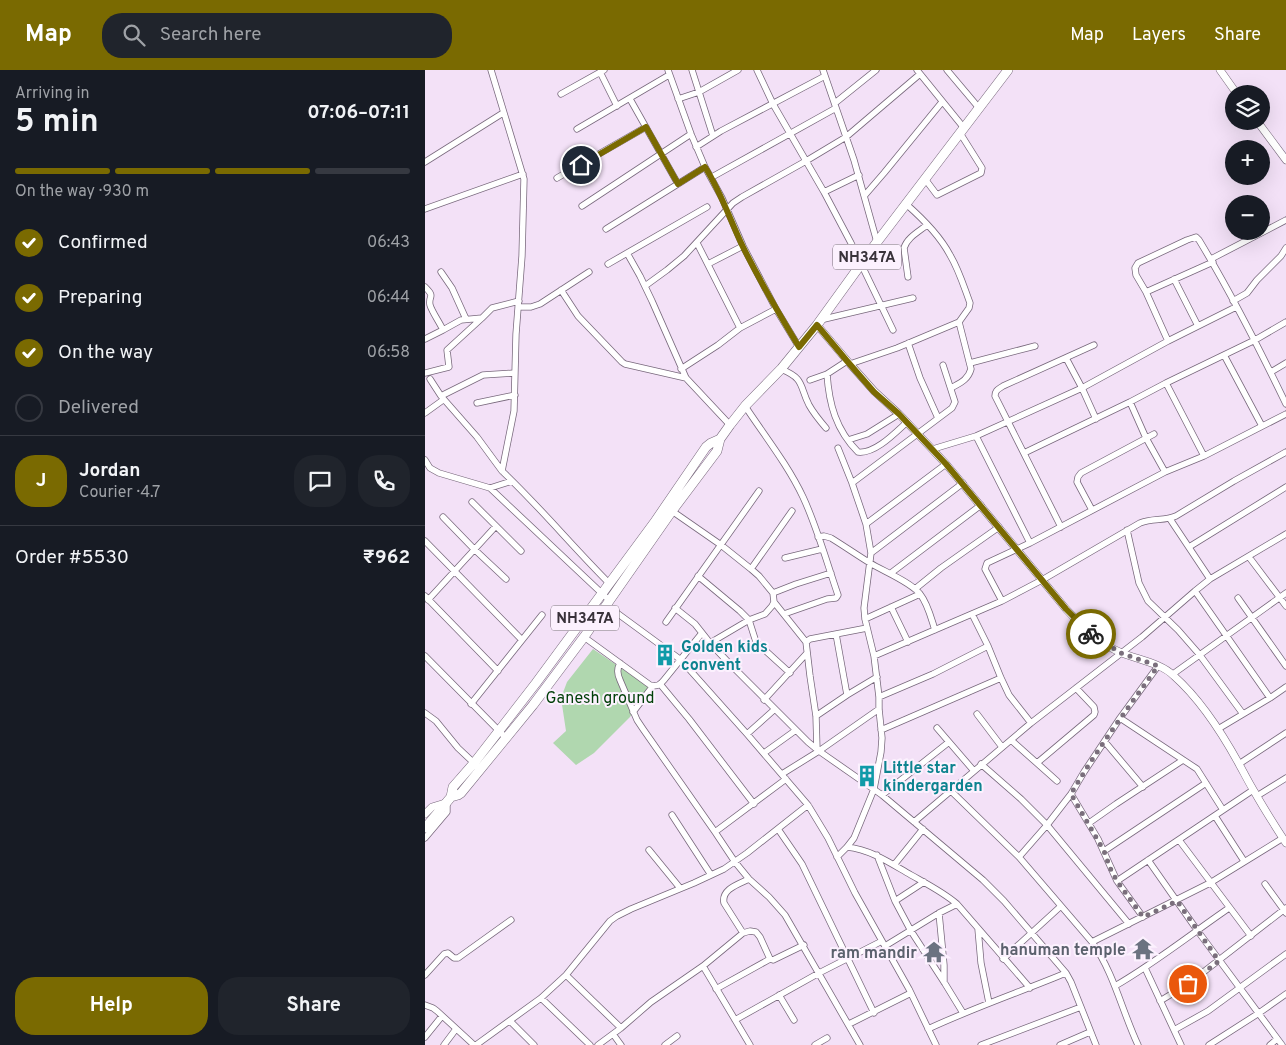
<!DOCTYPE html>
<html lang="en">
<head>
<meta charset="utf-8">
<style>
	body { margin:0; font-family:Overpass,sans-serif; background:#20242c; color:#f1f3f6; height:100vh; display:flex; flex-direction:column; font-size:19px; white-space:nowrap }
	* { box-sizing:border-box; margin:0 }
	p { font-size:16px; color:#9ea1a6 }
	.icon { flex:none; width:28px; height:28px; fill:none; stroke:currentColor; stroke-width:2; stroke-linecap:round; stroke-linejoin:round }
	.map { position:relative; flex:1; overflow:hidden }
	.side { display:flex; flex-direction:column; background:#171b24; width:425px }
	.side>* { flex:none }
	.fabs { position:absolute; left:800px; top:15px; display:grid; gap:10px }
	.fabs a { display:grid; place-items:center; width:45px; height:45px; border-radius:50%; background:#171b24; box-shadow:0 5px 20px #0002; font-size:25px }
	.pin { position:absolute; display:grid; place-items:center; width:42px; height:42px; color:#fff; margin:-21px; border:2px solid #fff; border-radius:50%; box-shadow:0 1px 5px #0007 }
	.courier { position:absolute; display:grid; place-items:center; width:50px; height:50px; margin:-25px; border:4px solid #7a6a01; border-radius:50%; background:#fff; color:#222; box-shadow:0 1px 6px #0007 }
	.overview em { font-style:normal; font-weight:700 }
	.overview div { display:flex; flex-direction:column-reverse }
	.overview { display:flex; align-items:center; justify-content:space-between; height:85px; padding:0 15px }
	h1 { font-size:32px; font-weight:700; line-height:38px }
	.bar { display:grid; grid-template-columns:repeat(4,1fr); gap:8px 5px; align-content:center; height:60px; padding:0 15px }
	.bar i { height:6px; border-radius:4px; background:#363941 }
	.bar .on { background:#7a6a01 }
	.bar p { grid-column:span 4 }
	.line { display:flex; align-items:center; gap:12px; padding:0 15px; border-top:1px solid #363941 }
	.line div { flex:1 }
	.round { display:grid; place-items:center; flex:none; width:52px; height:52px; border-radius:20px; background:#20242c }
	ol { padding:0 15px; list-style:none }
	li { display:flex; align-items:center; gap:15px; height:55px }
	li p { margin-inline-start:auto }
	li .icon { padding:5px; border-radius:50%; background:#7a6a01; color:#fff; stroke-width:4 }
	li:last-child { color:#9ea1a6 }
	li i { width:28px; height:28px; border:2px solid #363941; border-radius:50% }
	.primary-button { display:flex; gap:10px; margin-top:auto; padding:10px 15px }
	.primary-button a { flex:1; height:58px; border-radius:20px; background:#7a6a01; color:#fff; font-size:20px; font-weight:700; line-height:58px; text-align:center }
	.primary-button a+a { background:#20242c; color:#f1f3f6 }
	header { display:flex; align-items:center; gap:30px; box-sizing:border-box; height:70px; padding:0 25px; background:#7a6a01; color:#fff }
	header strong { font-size:24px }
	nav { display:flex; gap:28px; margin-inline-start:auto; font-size:18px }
	.search { width:350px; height:45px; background:#20242c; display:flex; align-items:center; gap:12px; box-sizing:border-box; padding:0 18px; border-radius:20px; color:#9ea1a6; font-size:19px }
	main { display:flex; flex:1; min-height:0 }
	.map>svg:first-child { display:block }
</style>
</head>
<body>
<header>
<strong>Map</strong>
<div class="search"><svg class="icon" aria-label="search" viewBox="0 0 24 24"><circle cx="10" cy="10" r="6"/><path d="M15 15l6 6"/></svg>Search here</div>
<nav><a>Map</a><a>Layers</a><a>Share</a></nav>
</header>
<main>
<section class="side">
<div class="overview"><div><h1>5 min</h1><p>Arriving in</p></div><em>07:06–07:11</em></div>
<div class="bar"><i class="on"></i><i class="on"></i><i class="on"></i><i></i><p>On the way · 930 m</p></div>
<ol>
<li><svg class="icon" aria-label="check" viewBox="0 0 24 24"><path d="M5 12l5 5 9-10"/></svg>Confirmed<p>06:43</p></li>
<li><svg class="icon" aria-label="check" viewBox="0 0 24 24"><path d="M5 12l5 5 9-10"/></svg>Preparing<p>06:44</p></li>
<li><svg class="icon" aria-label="check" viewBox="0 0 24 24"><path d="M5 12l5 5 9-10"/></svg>On the way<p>06:58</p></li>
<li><i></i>Delivered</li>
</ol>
<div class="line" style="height:90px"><b class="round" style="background:#7a6a01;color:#fff">J</b><div><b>Jordan</b><p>Courier · 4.7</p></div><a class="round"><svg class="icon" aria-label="chat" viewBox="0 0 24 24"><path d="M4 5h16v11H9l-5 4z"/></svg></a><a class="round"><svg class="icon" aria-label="phone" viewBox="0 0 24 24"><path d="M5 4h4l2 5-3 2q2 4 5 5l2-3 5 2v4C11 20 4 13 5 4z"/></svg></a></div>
<div class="line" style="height:65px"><div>Order #5530</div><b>₹962</b></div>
<div class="primary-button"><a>Help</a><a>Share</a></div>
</section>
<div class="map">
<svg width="861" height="975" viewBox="0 0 861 975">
	<rect width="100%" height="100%" fill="#f3e1f7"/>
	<!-- green -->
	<path fill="#b0d7af" d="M168 579 224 617 205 647 169 683 151 695 128 673 141 661 136 628 142 612Z"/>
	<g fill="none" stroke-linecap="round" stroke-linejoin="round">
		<!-- minor casing -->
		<g stroke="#78687c" stroke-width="7">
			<path id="minor" d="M66 0 99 109 97 186 91 264 89 341 77 401C115 437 148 477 185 514
				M243 0 266 64 280 97 297 128 318 176 351 239 374 277
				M267 0 288 66
				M332 0 348 34 399 122 426 173 468 260
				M398 0 429 90 452 172
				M492 0 539 58
				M522 0 554 38
				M175 2 192 36
				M136 24 179 0
				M205 29 253 114
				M253 29 274 22 313 0
				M410 33 451 0
				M152 59 244 5
				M271 77 296 61 400 6
				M0 92 78 43
				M287 107 411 38
				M132 108 221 57
				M500 109 512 125 556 103 557 98 535 63
				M399 122 434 105
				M440 125 459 103 517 32
				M157 136 266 64
				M0 139 98 104
				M181 159 280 97
				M272 173 315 258
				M202 183 215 206 227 231 261 308 305 355
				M786 189 861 150
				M183 194 282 137
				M283 194 318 176
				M16 202 27 218 41 249
				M483 207 479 178C482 168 493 162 502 155
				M749 209 773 256
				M220 216 242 200 259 186 308 133 317 127 381 91 421 67 495 4
				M0 217C11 228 3 225 5 235 7 242 15 253 18 260
				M136 220 153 246 197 292 200 294 261 308
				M721 222 788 192
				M808 231 822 223 832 210 856 186 861 178
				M93 237H106L115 234 164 202
				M395 250 488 228
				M0 269 18 260 36 250 57 248 67 238 94 231
				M743 271 721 222 711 205 710 198 713 193 762 170 771 167 774 170C806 223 834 278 861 334
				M483 273 495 308 513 348
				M799 285 837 356
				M641 288 657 318 671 349
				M545 293 610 276
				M425 294 472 278 534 252 544 238 545 233C539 217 534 200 525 185 515 166 497 148 481 134
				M256 299 293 275 315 258 351 239
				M356 299C380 309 374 315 384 335 389 344 395 351 401 358
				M846 302 861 293
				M0 303 24 297 22 280 57 248
				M402 304C404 334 411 360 433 382 450 384 470 363 482 352
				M5 309 16 326
				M385 310 402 304 422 291
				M741 313 779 386
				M526 318C535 313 543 310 546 299L534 252
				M705 332 721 368 740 402
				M52 333 90 325
				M320 336C339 365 363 395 378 427 392 457 402 493 413 525L411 528 402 529 359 544
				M0 343 18 330
				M551 366 605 473
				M423 370 442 364 474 344
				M508 379 551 366 657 318 743 271 811 237
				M599 383 705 332 741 313 830 270 861 252
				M0 390 5 398 14 403 65 418 87 411
				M77 401 52 367 16 326 58 305 90 303
				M427 413 527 338 530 332 518 295
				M65 418 185 531
				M47 432 96 481
				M667 440 652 412 653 407 656 403 729 364
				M247 441 296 475 326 499 334 506 348 523 349 532 347 536 340 544 324 550 285 573
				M18 447 49 479 81 509
				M745 449 785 509
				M441 454 521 394
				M636 457 570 326C570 320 574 319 578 316L669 275
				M702 460 714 513 723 531 753 560 774 584 818 644
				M393 467 399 466 406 468C419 476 432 485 445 493 458 501 486 512 495 524 503 534 506 548 510 560
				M0 471 97 570
				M764 477 861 417
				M446 483 538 413
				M824 487 861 536
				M360 488 397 479
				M326 499 367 441
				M466 503 556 435
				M273 506 315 541 324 550 331 572 365 603
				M490 519 516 498 574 457
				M770 521 845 628
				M348 523 371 514 406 503
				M0 526 73 601
				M813 528 861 596
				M3 530 71 456
				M577 531 560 499 562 493 605 473 740 402 779 386 861 344
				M349 532 381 572
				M181 535 256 590 322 664 383 735 403 768 430 823 484 919 511 975
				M466 537 483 572
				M250 538 270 554 285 573 303 592 383 672 394 681 457 725 558 810 579 831 641 903 646 912 671 975
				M547 544 563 576 576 608 584 625 606 653
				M440 549 495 524
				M241 552 334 421
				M411 564 422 625
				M159 567 225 615C232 617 235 615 239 610L277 563
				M0 586 81 668
				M449 586 577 531 617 510 715 453C727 448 740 451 751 446L809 411 861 382
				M195 593C192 599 192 603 195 610L212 650 218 659 290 762 310 792 324 809 344 827 360 845 435 975
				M748 604 861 523
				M235 614 264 649 329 734
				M454 627 508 604 563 576
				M339 630 382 583
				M46 634 117 545
				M208 642 228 616
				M0 643 11 651 33 678 49 693
				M552 644 577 677
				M391 646 422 625 452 607
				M695 648 772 699 798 740
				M512 658 549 701
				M793 659 845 628 861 617
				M456 660 576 608
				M322 664 350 639
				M586 670 632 711
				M680 672 718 717
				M392 680 391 646 385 606 381 572 385 569 442 558
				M339 683 371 660
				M612 693 669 645 670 642 669 637 651 618
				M556 694 596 729 622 755 704 854
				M814 694 861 663
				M357 704 394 681 454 639
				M525 720 594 787 667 872C689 903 697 941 713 975
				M646 724 673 769 692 811 718 847
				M457 725 524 672
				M832 726 861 708
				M247 745 286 805
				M790 746 819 791
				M489 752 606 653 717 567 770 521 785 509 861 464
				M664 753 691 734 758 690
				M353 759 377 794 449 943
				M290 762 361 709
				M0 768 22 742V731
				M754 770 826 866
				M422 777C447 780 465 793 486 805 502 814 518 822 532 834L605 918
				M224 780 255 818
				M679 781 781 713
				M452 785 470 831 486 861 519 912 538 943
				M412 787 422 777 429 768 449 719 456 682 457 668 454 639V627L449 586 440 549 439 538 446 483 441 454 427 413 413 378
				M594 787 622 755 646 724 659 702 695 648 733 596
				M723 790 772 860 857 975
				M469 795 498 759
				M692 811 828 720
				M840 814 861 843
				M470 831 499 812
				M514 843 519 895V912
				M553 859 556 893 564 933
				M318 863 299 833C296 819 314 814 324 809
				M667 872 785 813 858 768
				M460 876 514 843 532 834
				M578 889 636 836
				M278 896 325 975
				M720 898 756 975
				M0 905 19 884 23 883 29 888H33L86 850
				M141 905 196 958
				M690 916C730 893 766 864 804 838
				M291 919 345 889
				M354 925 369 950
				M116 928 165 975
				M735 931 763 914 861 838
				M0 935 8 938 12 941 49 975
				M310 950 394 903 457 871
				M85 951 109 975
				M424 954 486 923
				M503 959C548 938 595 922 641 903
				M749 960 783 941 861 884
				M188 964 196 975
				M0 967 17 946
				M19 975 31 959
				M51 975 116 928 141 905 185 851 192 846 206 839 269 813 299 799 322 783 383 735
				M173 975 196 958 226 932 278 896 318 863 325 861 331 862 335 867 345 889 348 890 379 875
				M240 975 252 966
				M390 975 402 968
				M556 975 656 937
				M635 975 665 962
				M784 975 834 943 861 924
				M845 975 852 969"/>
		</g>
		<!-- tertiary casing -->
		<g stroke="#78687c" stroke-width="8">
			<path id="tertiary" d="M795 0 812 24
				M832 51 861 90
				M392 255 425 294 449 321 474 344 521 394 641 539C657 556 674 574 697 583 714 590 736 593 749 606 776 630 797 663 814 694 819 703 824 713 829 721 839 739 850 756 861 773
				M0 744 7 737 20 733"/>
		</g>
		<!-- trunk casing -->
		<g stroke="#78687c" stroke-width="10">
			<path id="trunk" d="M26 727 28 717 49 693 111 613 229 453 281 377 286 373 295 369
				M0 758 26 727 33 725 36 723 108 635 159 567 247 441 292 381 295 369 305 355 320 336 356 299 392 255 452 172 583 0"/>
		</g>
		<!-- minor -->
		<use href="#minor" stroke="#fff" stroke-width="5.5"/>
		<!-- tertiary -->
		<use href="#tertiary" stroke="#fff" stroke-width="7"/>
		<!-- trunk -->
		<use href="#trunk" stroke="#fff" stroke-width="9"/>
	</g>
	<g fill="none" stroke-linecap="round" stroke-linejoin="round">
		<!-- done -->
		<path stroke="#7a6f7c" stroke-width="5" stroke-dasharray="0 9" d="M666 564 696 583 733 596C703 638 672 679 646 724L679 781 685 798 692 811 718 847 752 831 794 891 763 914"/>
		<!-- route -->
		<path stroke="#7a6a01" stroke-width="6" d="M156 95 221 57 253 114 280 97C296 122 305 150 318 177 335 211 354 244 374 277L392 255 422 291 449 322 474 344 521 394 641 539 666 564"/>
	</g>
	<!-- icons -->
	<defs>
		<g id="building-bare" transform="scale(1.725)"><path d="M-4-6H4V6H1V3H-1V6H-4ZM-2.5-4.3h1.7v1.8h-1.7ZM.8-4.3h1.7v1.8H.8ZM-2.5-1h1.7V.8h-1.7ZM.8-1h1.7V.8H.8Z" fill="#0f9aa8" stroke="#fcf1fe" stroke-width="2.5" paint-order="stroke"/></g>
		<g id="temple-bare" transform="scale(1.725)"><path d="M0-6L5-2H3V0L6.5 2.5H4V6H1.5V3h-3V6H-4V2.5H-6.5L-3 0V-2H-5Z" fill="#6b7280" stroke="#fcf1fe" stroke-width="2.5" paint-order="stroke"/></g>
	</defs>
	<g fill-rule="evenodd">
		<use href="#building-bare" x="240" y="585"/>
		<use href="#building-bare" x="442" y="706"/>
		<use href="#temple-bare" x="718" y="879"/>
		<use href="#temple-bare" x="509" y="882"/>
	</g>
	<g text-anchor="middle" stroke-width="4" stroke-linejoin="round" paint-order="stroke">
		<!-- shield labels -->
		<g fill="#fcf1fe" stroke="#746b75" stroke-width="1">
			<rect x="408" y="174.5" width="68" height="25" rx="4"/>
			<rect x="126" y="535.5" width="68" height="25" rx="4"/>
		</g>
		<g font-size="15" font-weight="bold" fill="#39323a">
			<text x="442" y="192">NH347A</text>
			<text x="160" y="553">NH347A</text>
		</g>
		<!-- culture labels -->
		<g font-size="16" font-weight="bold" fill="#0d838f" stroke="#fcf1fe" text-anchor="start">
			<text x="256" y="582">Golden kids<tspan x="256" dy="18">convent</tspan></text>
			<text x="458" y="703">Little star<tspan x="458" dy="18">kindergarden</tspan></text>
		</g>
		<!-- park labels -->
		<g font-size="16" fill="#003f08" stroke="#fcf1fe">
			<text x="175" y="633">Ganesh ground</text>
		</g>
		<!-- worship labels -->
		<g font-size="16" font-weight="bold" fill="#5b616d" stroke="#fcf1fe" text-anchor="end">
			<text x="701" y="885">hanuman temple</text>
			<text x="492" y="888">ram mandir</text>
		</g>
	</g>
</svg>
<div class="fabs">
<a><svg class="icon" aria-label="layers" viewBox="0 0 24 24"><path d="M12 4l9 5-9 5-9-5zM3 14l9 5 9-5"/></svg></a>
<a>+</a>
<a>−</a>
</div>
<div class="pin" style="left:763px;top:914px;background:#ea580c"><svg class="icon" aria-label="bag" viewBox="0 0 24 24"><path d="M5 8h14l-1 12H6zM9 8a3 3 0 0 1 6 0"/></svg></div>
<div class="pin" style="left:156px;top:95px;background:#1f2937"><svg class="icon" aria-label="home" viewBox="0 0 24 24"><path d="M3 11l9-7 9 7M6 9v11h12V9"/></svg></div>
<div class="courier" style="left:666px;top:564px"><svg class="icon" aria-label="bike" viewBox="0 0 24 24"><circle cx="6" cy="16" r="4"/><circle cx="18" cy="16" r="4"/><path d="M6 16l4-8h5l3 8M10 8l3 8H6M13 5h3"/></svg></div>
</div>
</main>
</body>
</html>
